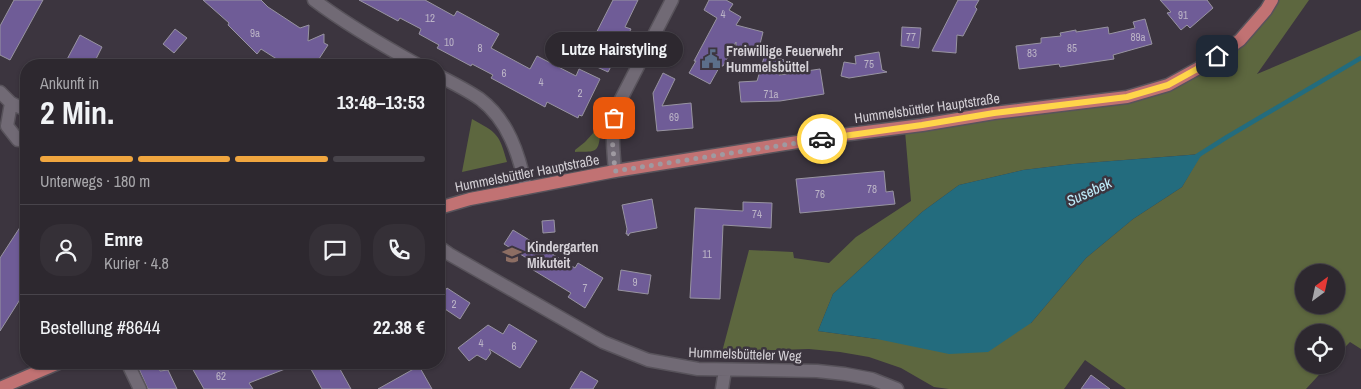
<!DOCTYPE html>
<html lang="de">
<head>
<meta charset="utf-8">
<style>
	body { margin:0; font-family:"Archivo Narrow",sans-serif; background:#353037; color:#f1f3f6; height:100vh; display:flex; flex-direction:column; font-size:19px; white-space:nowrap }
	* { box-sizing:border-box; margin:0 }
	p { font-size:16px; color:#a7a6aa }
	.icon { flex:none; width:28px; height:28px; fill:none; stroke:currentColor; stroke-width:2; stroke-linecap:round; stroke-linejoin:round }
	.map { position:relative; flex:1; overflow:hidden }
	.panel { position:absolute; left:20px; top:59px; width:425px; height:310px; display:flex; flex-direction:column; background:#2d282f; border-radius:20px; box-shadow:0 1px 4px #0004,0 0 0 1px #48444b }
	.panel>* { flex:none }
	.needle { width:32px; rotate:33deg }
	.buttons { position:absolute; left:1295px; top:264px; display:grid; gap:10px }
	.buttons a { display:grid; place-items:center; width:50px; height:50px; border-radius:50%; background:#2d282f; box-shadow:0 1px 4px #0004,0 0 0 1px #48444b; font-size:25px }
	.pin { position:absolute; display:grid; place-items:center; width:42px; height:42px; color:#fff; margin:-21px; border-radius:10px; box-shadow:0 2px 8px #0006 }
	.courier { position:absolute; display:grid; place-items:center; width:50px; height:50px; margin:-25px; border:4px solid #ffd54a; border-radius:50%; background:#fff; color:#222; box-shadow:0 1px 6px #0007 }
	.bubble { position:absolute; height:35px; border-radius:18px; background:#2d282f; box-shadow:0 1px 4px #0004,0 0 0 1px #48444b; font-size:16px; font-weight:700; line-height:35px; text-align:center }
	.overview em { font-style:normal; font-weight:700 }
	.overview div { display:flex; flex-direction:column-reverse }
	.overview { display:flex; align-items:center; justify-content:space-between; height:85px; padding:0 20px }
	h1 { font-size:32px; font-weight:700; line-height:38px }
	.bar { display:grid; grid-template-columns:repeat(4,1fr); gap:8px 5px; align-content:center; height:60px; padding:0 20px }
	.bar i { height:6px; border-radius:4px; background:#48444b }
	.bar .selected { background:#f0a63f }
	.bar p { grid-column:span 4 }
	.line { display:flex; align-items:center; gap:12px; padding:0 20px; border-top:1px solid #48444b }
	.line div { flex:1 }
	.round { display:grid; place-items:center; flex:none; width:52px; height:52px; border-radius:20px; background:#353037 }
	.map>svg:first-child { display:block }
</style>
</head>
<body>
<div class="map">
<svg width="1361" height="389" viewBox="0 0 1361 389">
	<rect width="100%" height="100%" fill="#3c353f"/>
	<!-- green -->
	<path fill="#5d673f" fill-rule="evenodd" d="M1272 0H1309L1257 74 1361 30V349L1350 342 1336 356V332H1304V365H1328L1306 389H1126L1085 360 1064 389H949L934 387 901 368 869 357 840 352 809 349 722 352 749 250 793 252 794 258 829 263 856 237 911 201 905 131 1169 87 1242 42ZM1201 154 1182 187 1133 219 1086 258 1031 323 877 339 818 331 833 294 922 212 959 185 1023 170 1073 164ZM1304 272H1336V305H1304Z
		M472 119C497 133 499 133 507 162L462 172Z
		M595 131 600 134C599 155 593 151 575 152V150L585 142Z"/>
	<!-- water -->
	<path fill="#236c7e" d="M1202 154 1182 187 1133 219 1086 258 1031 323 988 352 949 354 877 339 818 331 833 294 922 212 959 185 1023 170 1073 164Z"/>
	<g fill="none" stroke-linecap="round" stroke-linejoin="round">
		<!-- stream -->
		<path stroke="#236c7e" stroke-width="4.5" d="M1197 156 1227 137 1361 58"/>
	</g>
	<!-- building -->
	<path fill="#6f5c97" stroke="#9894a1" d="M14 0H43L10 60 0 55V26Z
		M203 0H261L268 7 300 28 309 25 308 41 324 34V43L328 45 315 65H286L261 49 257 54 228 25 229 23Z
		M359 0H425L454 16 457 11 499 34 491 48 530 69 537 56 576 76 579 69 600 79 582 116 579 115 578 118 547 102 545 107 491 78 493 75 472 64 471 66 437 48 439 45 419 34 421 29 400 18 398 21Z
		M613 0H638L625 27 631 29 608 72 597 67 603 54 589 47Z
		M709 0H726L733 4 729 10 741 17 736 25 763 32 758 52 736 46V42L723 66H720L710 84 689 73 696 61H694L717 18 704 10Z
		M958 0H979L975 7 977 9 963 36 957 35 956 53 932 51Z
		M1160 0H1207L1213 8 1190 28 1187 25 1181 30 1167 13 1171 12Z
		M1145 19 1152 44 1113 55 1114 59 1060 67 1059 64 1019 69 1016 46 1041 43V38L1061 36 1060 33 1076 30V32L1108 27 1109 34 1135 28 1133 22Z
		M902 27 921 28 919 48 901 46Z
		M175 29 187 38 174 53 163 44Z
		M80 35 102 47 93 65H64Z
		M879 52 882 70 887 72 849 78 841 76 844 62 856 64 855 56Z
		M765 54 784 60 779 75 820 69 824 94 780 101 741 102 739 82 757 81Z
		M663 73 675 79 662 106 691 103 693 128 657 131 653 93Z
		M884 171 886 192 893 191 895 204 800 213 796 179Z
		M652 199 657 228 630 233 628 236V234H626L627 229 622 205Z
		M743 202 772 203 771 228 723 225 720 299 690 298 695 208 743 211Z
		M26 218V290L0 331V258Z
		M554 220 555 232 543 233 542 221Z
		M513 230 575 268 578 263 603 278 585 308 568 297 571 293 530 268 533 262 504 244Z
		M621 270 651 275 648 294 618 290Z
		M447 288 470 303 460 319 439 305V300Z
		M509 324 537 341 520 368 489 349 491 353 486 360 477 355 469 361 458 348 488 325 503 334Z
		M136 362H157L160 371 168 370 177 389H148Z
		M203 362H298V364L249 383 253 389H204L192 368Z
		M307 362H336L351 389H322Z
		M419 366 432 389H378Z
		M581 371 598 381 593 389H570Z
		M1091 375 1110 389H1081Z"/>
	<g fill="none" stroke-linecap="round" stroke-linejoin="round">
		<!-- minor casing -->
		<g stroke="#58535b" stroke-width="15">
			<path id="minor" d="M314 0C347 25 382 45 418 65
				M439 76C453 83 467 90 480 99 508 120 519 154 526 188
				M0 92 11 103 26 110
				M11 103 7 126 18 140H26
				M615 171C613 144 610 130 619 103L672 0
				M439 247 449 254 603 342 648 360 698 369 817 371 845 374 872 379 897 389
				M127 362 140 389
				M722 389 725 370"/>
		</g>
		<!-- major casing -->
		<g stroke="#58535b" stroke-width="15">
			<path id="major" d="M439 208 470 199 615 171 842 135 922 125 994 113 1127 97 1168 85 1206 64 1240 40 1266 10 1272 0
				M0 388 61 362"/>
		</g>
		<!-- minor -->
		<use href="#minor" stroke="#716a75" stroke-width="12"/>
		<!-- major -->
		<use href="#major" stroke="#c17273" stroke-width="12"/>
	</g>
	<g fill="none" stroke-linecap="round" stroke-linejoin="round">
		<!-- done -->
		<path stroke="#9f9aa1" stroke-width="5" stroke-dasharray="0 9" d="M614 118 612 137 615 171 822 139"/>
		<!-- route -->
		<path stroke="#ffd54a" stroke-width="6" d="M822 139 922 125 994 113 1127 97 1168 85 1206 64 1217 56"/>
	</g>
	<!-- icons -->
	<defs>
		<g id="civic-bare" transform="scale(1.5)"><path d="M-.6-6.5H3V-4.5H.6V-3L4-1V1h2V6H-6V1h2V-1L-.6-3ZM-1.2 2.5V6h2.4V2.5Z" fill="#5c6f8a" stroke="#3c353f" stroke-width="2.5" paint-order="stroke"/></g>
		<g id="school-bare" transform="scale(1.5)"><path d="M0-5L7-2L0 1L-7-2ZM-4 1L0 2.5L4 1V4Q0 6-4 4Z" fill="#8d6e63" stroke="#3c353f" stroke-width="2.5" paint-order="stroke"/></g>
	</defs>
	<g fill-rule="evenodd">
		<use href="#civic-bare" x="711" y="59"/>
		<use href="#school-bare" x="512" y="255"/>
	</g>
	<g text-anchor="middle" stroke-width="5" stroke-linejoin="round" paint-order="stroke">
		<!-- number labels -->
		<g font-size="11" fill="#bbb3c6">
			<text x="723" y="18">4</text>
			<text x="1183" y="19">91</text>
			<text x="430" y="22">12</text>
			<text x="255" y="37">9a</text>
			<text x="911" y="41">77</text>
			<text x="1138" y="41">89a</text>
			<text x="449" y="46">10</text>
			<text x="480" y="52">8</text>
			<text x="1072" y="52">85</text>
			<text x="1032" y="57">83</text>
			<text x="869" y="68">75</text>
			<text x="504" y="77">6</text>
			<text x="541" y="86">4</text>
			<text x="580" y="97">2</text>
			<text x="771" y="98">71a</text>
			<text x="674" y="121">69</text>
			<text x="872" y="193">78</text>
			<text x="820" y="198">76</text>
			<text x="757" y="218">74</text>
			<text x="707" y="258">11</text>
			<text x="635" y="286">9</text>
			<text x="585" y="292">7</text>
			<text x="454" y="308">2</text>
			<text x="481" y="347">4</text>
			<text x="514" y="350">6</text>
			<text x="221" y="380">62</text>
		</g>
		<!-- poi labels -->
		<g font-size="14" font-weight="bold" fill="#d4d0d6" stroke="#3c353f" text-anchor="start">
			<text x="726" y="56">Freiwillige Feuerwehr<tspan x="726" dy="16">Hummelsbüttel</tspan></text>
			<text x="527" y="252">Kindergarten<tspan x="527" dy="16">Mikuteit</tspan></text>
		</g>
		<!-- street labels -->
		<g font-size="14" fill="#d4d0d6" stroke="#3c353f">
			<text transform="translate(927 108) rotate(-8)" y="5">Hummelsbüttler Hauptstraße</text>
			<text transform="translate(527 173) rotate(-11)" y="5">Hummelsbüttler Hauptstraße</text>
			<text transform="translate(745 354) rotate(2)" y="5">Hummelsbütteler Weg</text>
		</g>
		<!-- water labels -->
		<g font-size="15" font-style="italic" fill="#bfecfa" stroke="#3c353f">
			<text transform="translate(1089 192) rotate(-25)" y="5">Susebek</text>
		</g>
	</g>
</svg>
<div class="buttons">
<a><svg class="needle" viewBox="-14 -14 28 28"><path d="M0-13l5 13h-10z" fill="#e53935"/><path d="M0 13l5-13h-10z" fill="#a7a6aa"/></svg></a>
<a><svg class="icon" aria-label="locate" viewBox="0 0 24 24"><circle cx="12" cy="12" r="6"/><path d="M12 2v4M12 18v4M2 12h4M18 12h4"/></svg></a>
</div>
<div class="pin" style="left:614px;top:118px;background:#ea580c"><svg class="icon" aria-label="bag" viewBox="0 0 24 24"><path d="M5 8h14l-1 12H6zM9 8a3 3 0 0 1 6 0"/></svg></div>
<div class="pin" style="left:1217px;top:56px;background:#1f2937"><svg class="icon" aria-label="home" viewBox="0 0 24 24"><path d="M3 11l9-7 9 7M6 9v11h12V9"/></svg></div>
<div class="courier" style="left:822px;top:139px"><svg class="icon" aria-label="car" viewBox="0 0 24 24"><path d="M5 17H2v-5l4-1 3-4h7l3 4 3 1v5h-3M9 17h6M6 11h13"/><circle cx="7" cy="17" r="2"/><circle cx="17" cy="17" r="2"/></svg></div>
<div class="bubble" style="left:545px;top:32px;width:138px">Lutze Hairstyling</div>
<section class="panel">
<div class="overview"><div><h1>2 Min.</h1><p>Ankunft in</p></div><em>13:48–13:53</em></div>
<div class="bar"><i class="selected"></i><i class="selected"></i><i class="selected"></i><i></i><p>Unterwegs · 180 m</p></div>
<div class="line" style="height:90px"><a class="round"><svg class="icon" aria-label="person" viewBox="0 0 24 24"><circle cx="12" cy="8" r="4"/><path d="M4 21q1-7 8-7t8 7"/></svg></a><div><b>Emre</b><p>Kurier · 4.8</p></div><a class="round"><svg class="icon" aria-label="chat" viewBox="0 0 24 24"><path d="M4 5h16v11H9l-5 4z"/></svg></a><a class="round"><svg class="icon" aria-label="phone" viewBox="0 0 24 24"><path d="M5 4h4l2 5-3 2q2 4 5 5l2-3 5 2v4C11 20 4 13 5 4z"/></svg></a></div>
<div class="line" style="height:65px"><div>Bestellung #8644</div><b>22.38 €</b></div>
</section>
</div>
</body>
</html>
